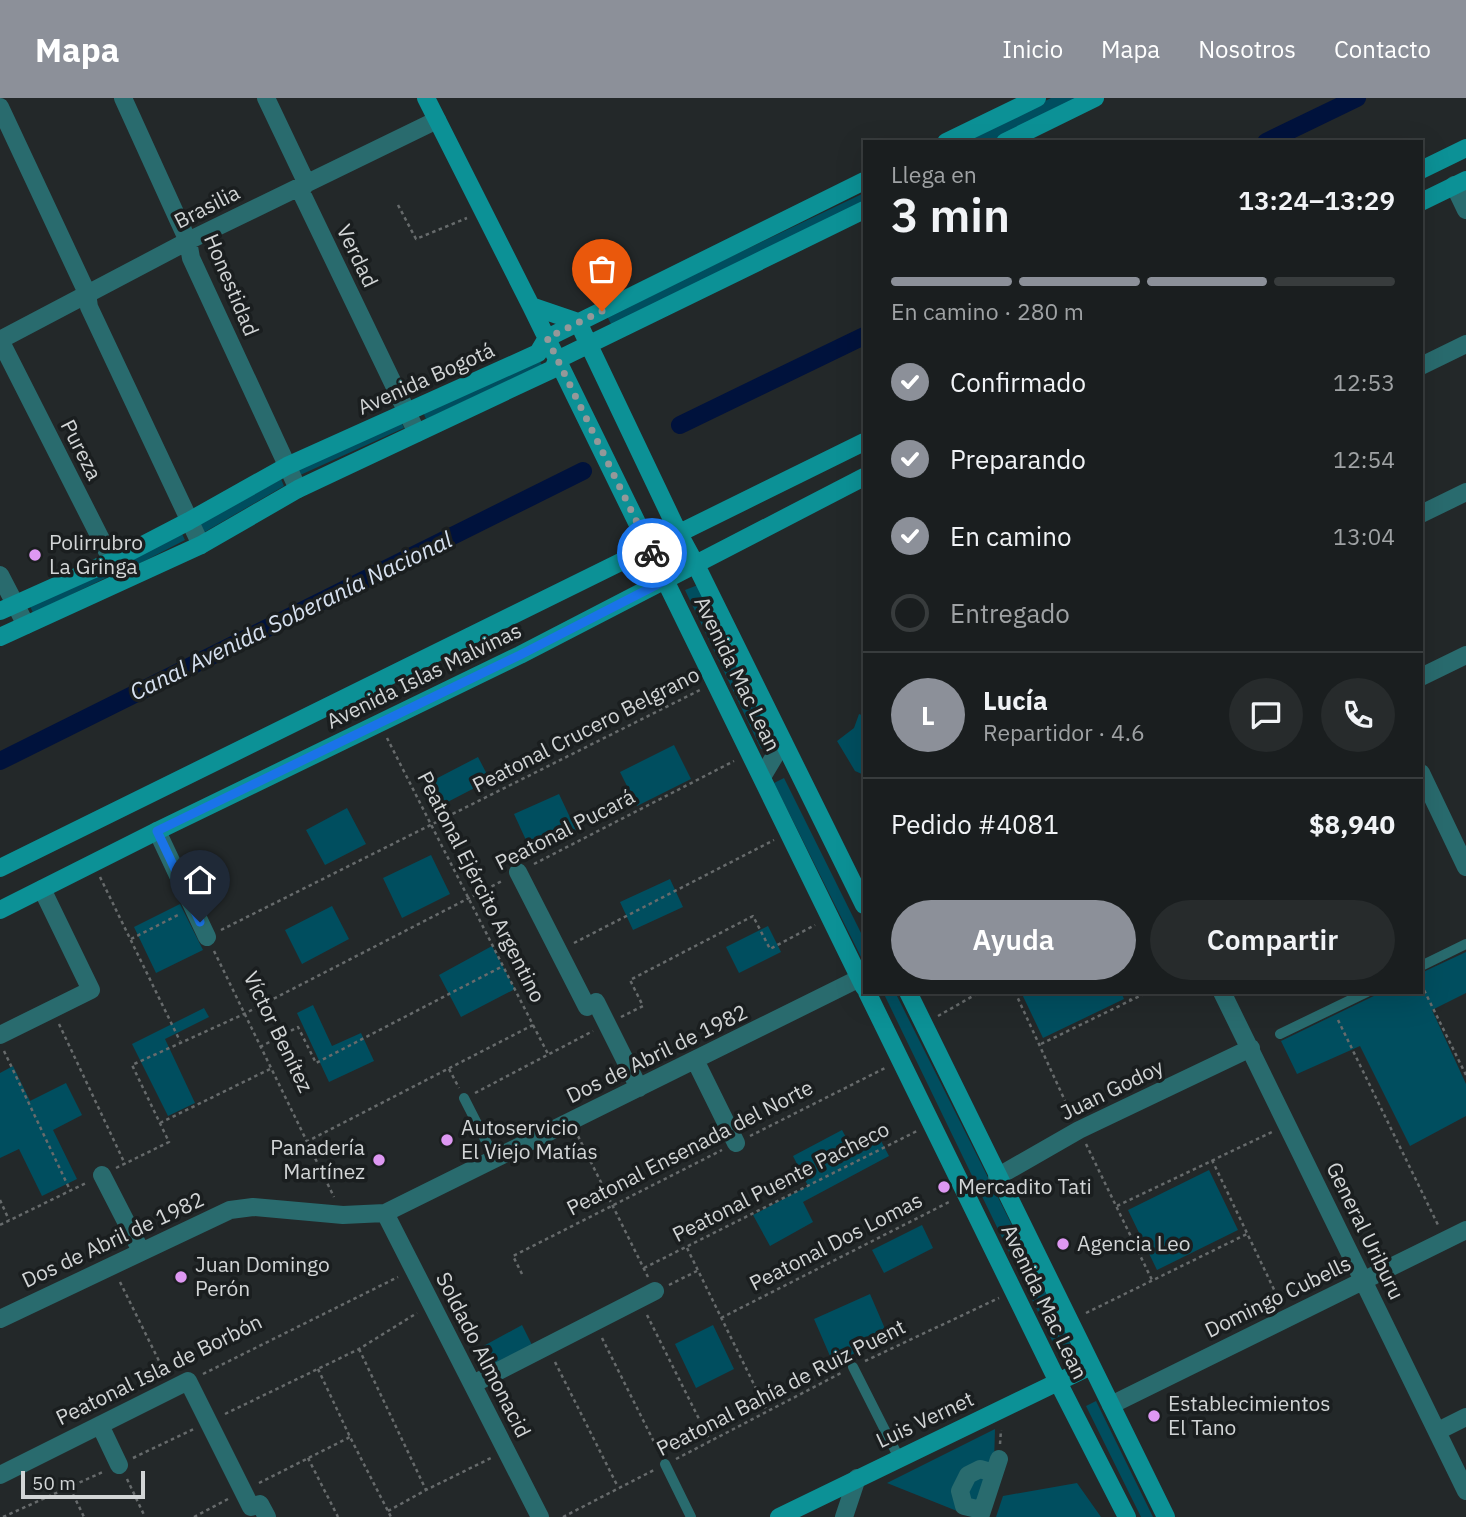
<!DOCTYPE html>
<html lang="es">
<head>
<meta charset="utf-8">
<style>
	body { margin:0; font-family:"IBM Plex Sans",sans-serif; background:#272b2c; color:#f1f3f6; height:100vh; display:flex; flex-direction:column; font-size:26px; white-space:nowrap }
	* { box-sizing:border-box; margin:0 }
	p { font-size:23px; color:#9fa2a4 }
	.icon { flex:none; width:38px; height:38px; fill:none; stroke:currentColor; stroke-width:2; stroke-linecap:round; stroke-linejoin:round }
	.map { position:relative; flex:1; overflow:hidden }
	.details { position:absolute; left:863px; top:42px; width:560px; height:854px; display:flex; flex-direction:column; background:#1a1e1f; border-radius:0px; box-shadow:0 7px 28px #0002,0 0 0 2px #383c3d }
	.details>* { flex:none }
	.scale { position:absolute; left:21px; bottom:18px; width:124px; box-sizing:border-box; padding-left:7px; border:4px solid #d2d5d6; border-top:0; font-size:19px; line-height:24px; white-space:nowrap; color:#d2d5d6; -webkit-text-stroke:5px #1a1e1f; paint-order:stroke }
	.pin { position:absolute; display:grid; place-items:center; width:60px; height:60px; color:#fff; margin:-72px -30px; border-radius:50% 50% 50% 0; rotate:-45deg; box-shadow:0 0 7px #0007 }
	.pin .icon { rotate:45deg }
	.courier { position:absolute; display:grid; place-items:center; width:70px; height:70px; margin:-35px; border:5px solid #1a73e8; border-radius:50%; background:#fff; color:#222; box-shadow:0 2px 9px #0007 }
	.headline em { font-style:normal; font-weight:600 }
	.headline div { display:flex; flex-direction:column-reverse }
	.headline { display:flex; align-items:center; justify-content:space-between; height:119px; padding:0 28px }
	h1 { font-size:46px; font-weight:600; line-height:52px }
	.bar { display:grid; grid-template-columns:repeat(4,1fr); gap:10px 7px; align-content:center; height:84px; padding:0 28px }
	.bar i { height:9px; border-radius:5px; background:#383c3d }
	.bar .current { background:#8c9099 }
	.bar p { grid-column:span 4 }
	.line { display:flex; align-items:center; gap:18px; padding:0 28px; border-top:2px solid #383c3d }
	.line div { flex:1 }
	.round { display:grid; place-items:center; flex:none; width:74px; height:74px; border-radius:37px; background:#272b2c }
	ol { padding:0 28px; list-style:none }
	li { display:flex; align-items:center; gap:21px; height:77px }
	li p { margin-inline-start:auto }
	li .icon { padding:7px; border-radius:50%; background:#8c9099; color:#fff; stroke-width:4 }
	li:last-child { color:#9fa2a4 }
	li i { width:38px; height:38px; border:4px solid #383c3d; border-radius:50% }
	.cta { display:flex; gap:14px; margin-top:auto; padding:14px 28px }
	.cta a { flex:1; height:80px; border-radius:42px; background:#8c9099; color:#fff; font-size:28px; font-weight:600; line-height:80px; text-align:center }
	.cta a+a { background:#272b2c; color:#f1f3f6 }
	header { display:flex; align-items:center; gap:42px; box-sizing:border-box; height:98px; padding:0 35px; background:#8c9099; color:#fff }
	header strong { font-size:33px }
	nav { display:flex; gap:38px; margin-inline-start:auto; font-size:24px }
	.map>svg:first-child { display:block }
</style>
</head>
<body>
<header>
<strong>Mapa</strong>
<nav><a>Inicio</a><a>Mapa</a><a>Nosotros</a><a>Contacto</a></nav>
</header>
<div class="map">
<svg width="1466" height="1419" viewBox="0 0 1466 1419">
	<rect width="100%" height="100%" fill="#232829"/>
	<!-- green -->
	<path fill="#004e5f" d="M1051 0H1078L990 44H964Z
		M864 95V108L612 228 607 218Z
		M538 260 542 267 426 321 423 314Z
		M401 323 404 330 298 378 295 371Z
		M281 381 284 388 203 435 199 427Z
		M182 436 185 442 129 471 125 464Z
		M113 469 116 475 33 515 30 508Z
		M698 487 774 644 761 651 685 492Z
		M859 616 864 618V677L855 673 837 643 854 630Z
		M674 647 691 681 637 708 620 674Z
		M478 659 490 682 436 710 424 687Z
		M784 680 864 841V860L862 861 774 685Z
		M559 696 576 732 531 753 514 716Z
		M347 710 366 746 325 767 306 732Z
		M431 757 450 796 402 820 383 780Z
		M670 781 683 809 633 832 620 804Z
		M180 806 203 852 156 875 134 829Z
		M332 808 349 841 302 866 285 832Z
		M768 828 781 854 739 875 726 849Z
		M492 848 515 891 461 919 439 877Z
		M1466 854V895L1432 912 1466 986V1018L1410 1048 1360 948 1297 976 1281 943 1382 894H1421V875Z
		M883 894H895L1071 1245 1057 1253Z
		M1021 894H1121L1124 901 1043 940Z
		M313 907 332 948 361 935 374 963 329 984 297 915Z
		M204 910 209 919 165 941 195 1005 168 1018 132 946Z
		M13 968 30 1003 66 985 82 1017 53 1032 77 1081 42 1098 19 1051 0 1060V975Z
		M842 1032 853 1052 879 1039 889 1058 803 1104 813 1124 770 1148 753 1117 808 1088 793 1058Z
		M1209 1072 1238 1132 1157 1172 1128 1112Z
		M922 1127 933 1150 884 1175 872 1152Z
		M870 1196 889 1240 833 1265 814 1221Z
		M522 1227 534 1251 490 1274 478 1251Z
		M713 1227 734 1271 696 1290 675 1246Z
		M1096 1303 1153 1419H1141L1086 1308Z
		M995 1331 994 1366 972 1419 887 1385Z
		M1077 1385 1101 1419H996L1003 1398Z"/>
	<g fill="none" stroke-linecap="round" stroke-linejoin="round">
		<!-- canal -->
		<path stroke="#00123c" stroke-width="18" d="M1266 44 1357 0
			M680 327 864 238
			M0 663 583 373"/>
		<!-- path -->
		<path stroke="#676b6c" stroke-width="2.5" stroke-dasharray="3.5 3.5" stroke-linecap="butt" d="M398 107 416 141 467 120
			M534 766 734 663
			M100 779 180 943
			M221 832 700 592
			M131 841 178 817
			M574 845 774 742
			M214 853 334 1099
			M1421 886 1466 977
			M1015 894 1072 1018
			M1127 894 1131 903
			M938 918 980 894
			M621 919 643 908 630 882 753 818 770 851 815 827
			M1338 922 1438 1127
			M59 926 125 1066
			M533 927 548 956
			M1041 946 1148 894
			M260 949 298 929 316 965 503 868
			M4 953 70 1092
			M449 971 459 990
			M475 995 593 933
			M160 1025 270 971
			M578 1038 648 1179
			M750 1038 885 970
			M306 1044 533 927 387 640
			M1086 1046 1152 1182
			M1212 1062 1280 1204
			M116 1070 169 1044 132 967 244 916 504 782
			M0 1102 9 1122
			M1117 1108 1272 1034
			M0 1127 88 1084
			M687 1150 767 1313
			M644 1170 917 1033
			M522 1176 513 1158 722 1052
			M120 1184 165 1275
			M669 1187 697 1173
			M1086 1215 1247 1136
			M647 1217 710 1343
			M721 1220 951 1103
			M602 1240 660 1356
			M359 1251 426 1392
			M865 1263 999 1200
			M555 1264 618 1389
			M318 1271 350 1339 391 1419
			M203 1276 398 1179
			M225 1316 359 1251 417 1215
			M1000 1346 1001 1332
			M133 1360 194 1331
			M308 1360 338 1419
			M676 1361 841 1275
			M127 1381 145 1419
			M259 1385 350 1339
			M70 1390 84 1419
			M388 1413 426 1392 491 1360
			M3 1419 105 1373
			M194 1419 228 1401
			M563 1419 654 1372"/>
		<!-- lane -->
		<path stroke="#296b6e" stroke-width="10" d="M1421 868 1466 846
			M1280 936 1367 894
			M464 1000 495 1061
			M853 1269 899 1360
			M665 1366 691 1419"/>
		<!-- street -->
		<path stroke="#296b6e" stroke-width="18" d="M123 0 177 119 188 143 191 160 298 391
			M266 0 306 84 301 94 417 335
			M0 9 87 195 89 209 201 447
			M1454 87 1466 112
			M1421 268 1466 246
			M1421 416 1466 394
			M0 477 26 527
			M126 479 112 463 0 242 188 143 437 22
			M1421 579 1466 557
			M1421 675 1466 769
			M762 679 783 644
			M157 733 207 839
			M518 774 587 909 596 904 639 990
			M1222 894 1466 1393
			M0 937 91 892 42 791
			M695 962 736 1045
			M102 1077 141 1153
			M997 1079 1079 1032 1251 950
			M385 1115 540 1419
			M0 1221 230 1112 253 1109 343 1117 385 1115 864 878
			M473 1286 655 1193
			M1111 1307 1466 1132
			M100 1327 119 1367
			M1438 1333 1466 1319
			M0 1377 188 1283 251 1409 260 1406 267 1419
			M982 1412 964 1408 960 1393 968 1377 980 1371 994 1375
			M844 1419 857 1380
			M980 1419 999 1361"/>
		<!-- secondary -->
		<path stroke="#0c9196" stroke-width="18" d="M426 0 531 208 864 889
			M946 44 1037 0
			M1005 44 1095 0
			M1421 72 1466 50
			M1421 104 1466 82
			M531 208 578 224 678 434 696 467 864 807
			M0 513 112 463 189 423 287 368 538 255 547 240 864 83
			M0 539 201 447 298 391 553 271 557 262 864 112
			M0 770 864 344
			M0 812 157 733 520 557 864 379
			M867 894 1058 1284 1127 1419
			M908 894 1166 1419
			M779 1419 1091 1268"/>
	</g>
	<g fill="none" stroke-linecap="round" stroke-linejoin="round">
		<!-- done -->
		<path stroke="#959899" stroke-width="7" stroke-dasharray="0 12.6" d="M602 213 547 240 652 455"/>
		<!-- route -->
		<path stroke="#1a73e8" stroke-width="9" d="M200 824 157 733 520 557 666 482 652 455"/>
	</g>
	<!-- markers -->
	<g fill="#de98f2" stroke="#1a1e1f" stroke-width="2.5">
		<circle cx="35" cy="457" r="7"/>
		<circle cx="447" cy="1042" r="7"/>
		<circle cx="379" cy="1062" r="7"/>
		<circle cx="944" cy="1089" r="7"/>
		<circle cx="1063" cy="1146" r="7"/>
		<circle cx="181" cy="1179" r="7"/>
		<circle cx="1154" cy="1318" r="7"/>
	</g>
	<g text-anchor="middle" stroke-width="7" stroke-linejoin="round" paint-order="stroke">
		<!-- street labels -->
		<g font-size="21" fill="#d2d5d6" stroke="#1a1e1f">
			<text transform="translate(207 109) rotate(-27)" y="7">Brasilia</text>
			<text transform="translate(357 158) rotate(64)" y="7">Verdad</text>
			<text transform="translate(231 187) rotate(67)" y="7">Honestidad</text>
			<text transform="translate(426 281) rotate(-24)" y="7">Avenida Bogotá</text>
			<text transform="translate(81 352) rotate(63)" y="7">Pureza</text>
			<text transform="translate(737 576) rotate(64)" y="7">Avenida Mac Lean</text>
			<text transform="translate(424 578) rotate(-26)" y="7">Avenida Islas Malvinas</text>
			<text transform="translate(586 632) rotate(-27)" y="7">Peatonal Crucero Belgrano</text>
			<text transform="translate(565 732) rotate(-27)" y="7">Peatonal Pucará</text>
			<text transform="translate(481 789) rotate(63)" y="7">Peatonal Ejército Argentino</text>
			<text transform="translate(278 934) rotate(64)" y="7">Víctor Benítez</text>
			<text transform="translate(657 956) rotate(-26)" y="7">Dos de Abril de 1982</text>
			<text transform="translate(1112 992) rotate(-26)" y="7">Juan Godoy</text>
			<text transform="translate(690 1050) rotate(-27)" y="7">Peatonal Ensenada del Norte</text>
			<text transform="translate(781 1084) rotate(-27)" y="7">Peatonal Puente Pacheco</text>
			<text transform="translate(1365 1133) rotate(64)" y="7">General Uriburu</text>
			<text transform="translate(113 1142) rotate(-25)" y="7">Dos de Abril de 1982</text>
			<text transform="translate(836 1144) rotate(-27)" y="7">Peatonal Dos Lomas</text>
			<text transform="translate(1278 1199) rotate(-26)" y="7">Domingo Cubells</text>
			<text transform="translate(1044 1204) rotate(64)" y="7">Avenida Mac Lean</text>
			<text transform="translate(483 1257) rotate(63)" y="7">Soldado Almonacid</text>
			<text transform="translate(159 1272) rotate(-26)" y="7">Peatonal Isla de Borbón</text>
			<text transform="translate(781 1290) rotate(-27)" y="7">Peatonal Bahía de Ruiz Puent</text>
			<text transform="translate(925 1322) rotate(-25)" y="7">Luis Vernet</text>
		</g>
		<!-- poi labels -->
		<g font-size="21" fill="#d2d5d6" stroke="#1a1e1f" text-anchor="start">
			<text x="49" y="452">Polirrubro<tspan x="49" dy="24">La Gringa</tspan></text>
			<text x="461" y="1037">Autoservicio<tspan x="461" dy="24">El Viejo Matías</tspan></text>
			<text x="365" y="1057" text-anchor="end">Panadería<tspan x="365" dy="24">Martínez</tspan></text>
			<text x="958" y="1096">Mercadito Tati</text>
			<text x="1077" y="1153">Agencia Leo</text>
			<text x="195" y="1174">Juan Domingo<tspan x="195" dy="24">Perón</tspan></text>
			<text x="1168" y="1313">Establecimientos<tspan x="1168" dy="24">El Tano</tspan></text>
		</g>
		<!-- water labels -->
		<g font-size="23" font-style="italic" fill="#d7e1f0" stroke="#1a1e1f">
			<text transform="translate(291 518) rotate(-26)" y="8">Canal Avenida Soberanía Nacional</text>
		</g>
	</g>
</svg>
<div class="scale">50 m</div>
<div class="pin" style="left:602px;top:213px;background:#ea580c"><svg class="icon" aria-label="bag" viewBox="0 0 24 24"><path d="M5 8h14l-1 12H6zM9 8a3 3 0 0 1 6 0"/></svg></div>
<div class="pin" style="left:200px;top:824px;background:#1f2937"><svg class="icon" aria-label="home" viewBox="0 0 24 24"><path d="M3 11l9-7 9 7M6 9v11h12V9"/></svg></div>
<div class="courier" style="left:652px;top:455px"><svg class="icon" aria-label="bike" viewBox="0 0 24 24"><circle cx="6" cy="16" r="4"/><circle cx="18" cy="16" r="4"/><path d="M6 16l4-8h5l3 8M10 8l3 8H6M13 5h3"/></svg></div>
<section class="details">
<div class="headline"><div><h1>3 min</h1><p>Llega en</p></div><em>13:24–13:29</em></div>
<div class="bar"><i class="current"></i><i class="current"></i><i class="current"></i><i></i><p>En camino · 280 m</p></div>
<ol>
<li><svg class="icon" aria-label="check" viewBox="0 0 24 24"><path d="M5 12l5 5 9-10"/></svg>Confirmado<p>12:53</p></li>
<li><svg class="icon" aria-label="check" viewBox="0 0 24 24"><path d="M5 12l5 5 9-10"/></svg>Preparando<p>12:54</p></li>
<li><svg class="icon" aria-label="check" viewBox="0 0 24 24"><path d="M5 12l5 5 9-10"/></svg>En camino<p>13:04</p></li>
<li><i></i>Entregado</li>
</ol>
<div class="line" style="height:126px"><b class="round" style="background:#8c9099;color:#fff">L</b><div><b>Lucía</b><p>Repartidor · 4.6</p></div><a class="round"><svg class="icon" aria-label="chat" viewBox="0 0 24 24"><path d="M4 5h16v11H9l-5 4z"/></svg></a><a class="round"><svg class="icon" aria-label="phone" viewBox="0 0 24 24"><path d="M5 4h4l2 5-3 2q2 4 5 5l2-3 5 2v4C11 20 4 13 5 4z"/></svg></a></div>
<div class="line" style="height:91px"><div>Pedido #4081</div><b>$8,940</b></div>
<div class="cta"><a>Ayuda</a><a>Compartir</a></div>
</section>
</div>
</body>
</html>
